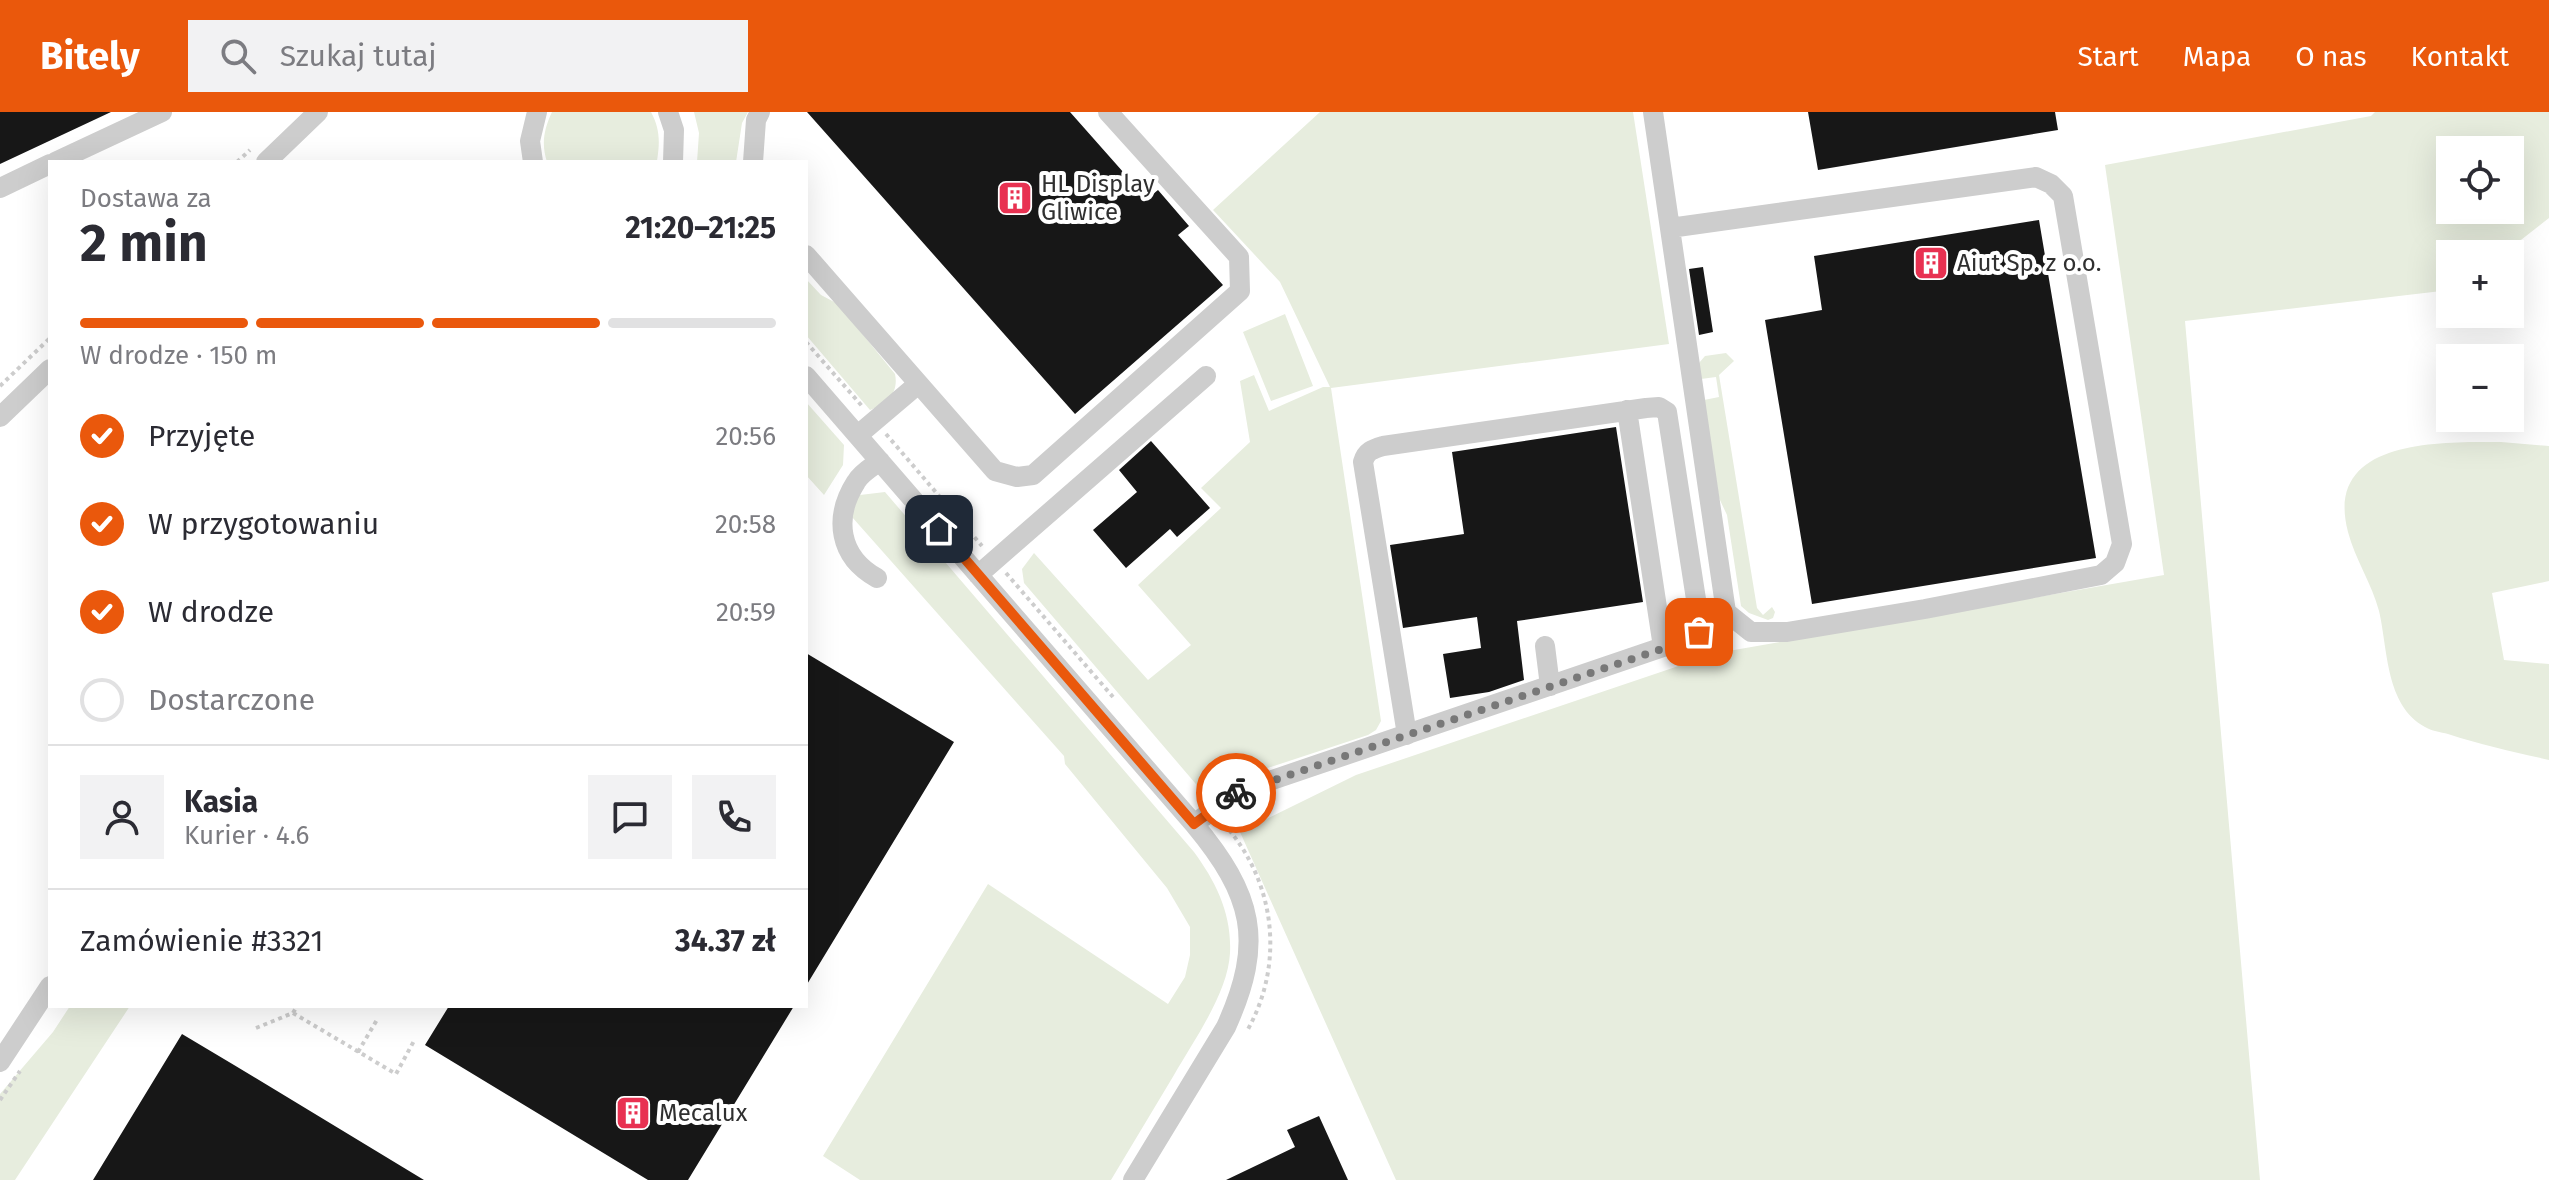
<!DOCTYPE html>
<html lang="pl">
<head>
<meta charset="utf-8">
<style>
	body { margin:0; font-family:"Fira Sans",sans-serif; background:#f2f2f3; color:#2b2b33; height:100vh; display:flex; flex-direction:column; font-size:30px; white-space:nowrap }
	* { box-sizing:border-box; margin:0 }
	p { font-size:26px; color:#7c7c81 }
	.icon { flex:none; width:44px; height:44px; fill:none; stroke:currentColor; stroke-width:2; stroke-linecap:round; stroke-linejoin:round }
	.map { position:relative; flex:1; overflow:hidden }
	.side { position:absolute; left:48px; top:48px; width:760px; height:848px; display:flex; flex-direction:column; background:#fff; border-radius:0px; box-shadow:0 8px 32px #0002 }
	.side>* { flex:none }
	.fabs { position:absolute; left:2436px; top:24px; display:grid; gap:16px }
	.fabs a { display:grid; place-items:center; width:88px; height:88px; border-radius:0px; background:#fff; box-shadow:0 8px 32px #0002; font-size:40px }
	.pin { position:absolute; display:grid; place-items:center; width:68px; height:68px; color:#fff; margin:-34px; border-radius:16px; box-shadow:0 4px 12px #0006 }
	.courier { position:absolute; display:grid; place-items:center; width:80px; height:80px; margin:-40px; border:6px solid #ea580c; border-radius:50%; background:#fff; color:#222; box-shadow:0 2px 10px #0007 }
	.overview em { font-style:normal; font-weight:700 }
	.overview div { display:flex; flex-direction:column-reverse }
	.overview { display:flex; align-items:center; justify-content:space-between; height:136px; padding:0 32px }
	h1 { font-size:52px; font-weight:700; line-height:60px }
	.bar { display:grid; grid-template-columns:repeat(4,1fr); gap:12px 8px; align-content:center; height:96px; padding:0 32px }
	.bar i { height:10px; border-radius:6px; background:#e1e1e2 }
	.bar .current { background:#ea580c }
	.bar p { grid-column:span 4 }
	.line { display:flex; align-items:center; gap:20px; padding:0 32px; border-top:2px solid #e1e1e2 }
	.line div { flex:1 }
	.round { display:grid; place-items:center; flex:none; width:84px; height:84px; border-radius:0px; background:#f2f2f3 }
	ol { padding:0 32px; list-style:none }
	li { display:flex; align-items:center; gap:24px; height:88px }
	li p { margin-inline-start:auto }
	li .icon { padding:8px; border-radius:50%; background:#ea580c; color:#fff; stroke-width:4 }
	li:last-child { color:#7c7c81 }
	li i { width:44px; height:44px; border:4px solid #e1e1e2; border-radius:50% }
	header { display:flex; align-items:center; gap:48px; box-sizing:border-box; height:112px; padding:0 40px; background:#ea580c; color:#fff }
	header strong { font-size:38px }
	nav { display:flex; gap:44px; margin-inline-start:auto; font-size:28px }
	.search { width:560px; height:72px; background:#f2f2f3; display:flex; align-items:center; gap:20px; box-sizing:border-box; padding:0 28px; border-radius:0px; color:#7c7c81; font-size:30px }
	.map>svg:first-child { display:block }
</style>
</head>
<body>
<header>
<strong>Bitely</strong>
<div class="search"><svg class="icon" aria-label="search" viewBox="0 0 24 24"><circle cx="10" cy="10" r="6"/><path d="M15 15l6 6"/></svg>Szukaj tutaj</div>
<nav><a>Start</a><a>Mapa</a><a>O nas</a><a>Kontakt</a></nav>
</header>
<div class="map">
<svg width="2549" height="1068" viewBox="0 0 2549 1068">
	<rect width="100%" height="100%" fill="#fff"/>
	<!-- green -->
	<path fill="#e7edde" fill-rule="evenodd" d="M552 0H651C660 17 660 30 657 49L547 50C541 32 544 17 552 0Z
		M694 0H748L742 11 736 50H697L699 21Z
		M1320 0H1633L1669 232 1331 276 1381 609 1376 618 1368 623 1201 678 1024 471 1022 457 1034 441 1148 568 1191 533 1138 473 1221 396 1201 376 1250 330 1240 269 1254 263 1269 299 1323 275H1330L1280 170 1213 98Z
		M2375 0H2549V106L2503 142H2450V178L2185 209 2260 1068H1396L1240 720 1356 663 1717 541 2164 463 2105 53 2371 4ZM2450 38H2510V98H2450Z
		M806 167 821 183 838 192 895 262C899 281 887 292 870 298L806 223Z
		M1285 202 1313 274 1271 289 1243 220Z
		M1726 241 1734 249 1719 263 1757 496 1763 503 1772 495 1775 500 1773 506 1768 508 1749 501 1741 494 1727 403 1719 386 1704 288 1719 285 1716 265 1701 267 1699 251 1705 244Z
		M806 290 844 333 843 353 824 383 806 363Z
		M2501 330 2549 334V469L2492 481 2504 548 2549 552V648C2515 640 2481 633 2448 622 2441 620 2431 619 2425 615 2385 593 2388 537 2379 499 2372 472 2355 447 2348 420 2323 326 2441 330 2501 330Z
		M885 380 1194 740C1216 770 1232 802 1230 841 1228 881 1194 928 1174 963 1153 998 1132 1033 1111 1068H860L823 1044 988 772 1168 892 1185 865 1190 843V815L1167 776 1065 652 1064 644 844 396 860 383Z
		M70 894H130L15 1068H0V982L53 920Z"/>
	<!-- building -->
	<path fill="#171717" d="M0 0H111L0 52Z
		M807 0H1070L1147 87 1158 78 1189 114 1178 123 1223 173 1075 302Z
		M1808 0H2055L2058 18 1818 58Z
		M2039 108 2096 446 1812 492 1765 208 1822 198 1814 144Z
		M1703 155 1713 220 1699 223 1689 157Z
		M1616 315 1643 490 1517 509 1524 568 1489 580 1450 586 1443 542 1481 536 1477 505 1403 516 1390 433 1464 422 1452 340Z
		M1151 329 1210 396 1177 425 1170 417 1126 456 1093 418 1137 380 1119 358Z
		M806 541 954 630 806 874Z
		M449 894H794L688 1068H648L425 933Z
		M182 922 234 953 424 1068H93Z
		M1319 1004 1348 1068H1226L1295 1035 1287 1018Z"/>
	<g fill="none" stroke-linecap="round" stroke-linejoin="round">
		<!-- path -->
		<path stroke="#cdcdcd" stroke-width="4" stroke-dasharray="4 4" stroke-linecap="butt" d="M237 50 250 38
			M806 230 862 294
			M0 274 50 226
			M886 322 982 434
			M1006 461 1113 585
			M1224 712C1276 770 1285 852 1247 919
			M293 901 396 962 415 927
			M256 916 293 901 297 894
			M358 940 378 906
			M0 988 20 959"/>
		<!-- minor -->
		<path stroke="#cdcdcd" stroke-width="20" d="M668 0 674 18 673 50
			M1653 0 1726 500 1751 520H1787L1925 497 2101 463 2115 451 2122 432 2063 84 2051 72 2036 65 1670 116
			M55 50 162 0
			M266 50 318 0
			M533 50 530 29 537 0
			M753 50 756 8 760 0
			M0 76 50 52
			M806 143 995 359 1017 365 1033 363 1240 179 1239 145 1108 0
			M806 264 1194 712C1253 783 1265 829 1226 915L1133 1068
			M1627 298 1663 535
			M0 305 50 257
			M858 323 917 273
			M978 463 1206 264
			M877 466C839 445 833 406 856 370 861 361 872 355 880 349
			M1545 534 1550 574
			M1194 712 1237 680 1663 535 1697 525 1700 513 1667 300 1659 295 1646 296 1383 334C1373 337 1366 339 1363 350L1407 623
			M0 950 50 874"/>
	</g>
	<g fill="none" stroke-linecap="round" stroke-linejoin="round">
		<!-- done -->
		<path stroke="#787878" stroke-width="8" stroke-dasharray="0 14.4" d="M1236 681 1697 525 1699 520"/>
		<!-- route -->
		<path stroke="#ea580c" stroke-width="10" d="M939 417 1194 712 1236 681"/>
	</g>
	<!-- icons -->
	<defs>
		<g id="building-square" transform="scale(1.8)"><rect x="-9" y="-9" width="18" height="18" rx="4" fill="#e83151" stroke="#fff"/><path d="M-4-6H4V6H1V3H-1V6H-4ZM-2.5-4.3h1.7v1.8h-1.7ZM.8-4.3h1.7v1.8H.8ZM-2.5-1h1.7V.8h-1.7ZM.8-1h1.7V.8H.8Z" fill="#fff"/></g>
	</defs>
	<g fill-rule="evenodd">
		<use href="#building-square" x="1015" y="86"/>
		<use href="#building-square" x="1931" y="151"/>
		<use href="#building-square" x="633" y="1001"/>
	</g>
	<g text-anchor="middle" stroke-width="8" stroke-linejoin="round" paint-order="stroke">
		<!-- poi labels -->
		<g font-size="24" fill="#303030" stroke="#fff" text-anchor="start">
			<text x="1041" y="80">HL Display<tspan x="1041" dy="28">Gliwice</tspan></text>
			<text x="1957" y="159">Aiut Sp. z o.o.</text>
			<text x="659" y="1009">Mecalux</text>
		</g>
	</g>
</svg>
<div class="fabs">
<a><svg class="icon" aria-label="locate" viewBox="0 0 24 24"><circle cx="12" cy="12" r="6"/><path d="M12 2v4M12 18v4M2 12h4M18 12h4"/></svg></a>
<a>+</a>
<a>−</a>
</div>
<div class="pin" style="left:1699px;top:520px;background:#ea580c"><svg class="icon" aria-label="bag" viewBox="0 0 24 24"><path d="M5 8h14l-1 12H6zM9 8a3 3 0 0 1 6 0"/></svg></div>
<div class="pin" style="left:939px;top:417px;background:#1f2937"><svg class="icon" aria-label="home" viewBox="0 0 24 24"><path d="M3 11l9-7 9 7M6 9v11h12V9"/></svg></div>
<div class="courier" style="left:1236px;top:681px"><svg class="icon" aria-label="bike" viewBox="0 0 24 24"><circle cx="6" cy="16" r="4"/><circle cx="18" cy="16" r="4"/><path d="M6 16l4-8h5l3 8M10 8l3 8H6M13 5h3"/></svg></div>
<section class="side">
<div class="overview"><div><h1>2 min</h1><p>Dostawa za</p></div><em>21:20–21:25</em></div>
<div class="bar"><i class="current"></i><i class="current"></i><i class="current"></i><i></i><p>W drodze · 150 m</p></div>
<ol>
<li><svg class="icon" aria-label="check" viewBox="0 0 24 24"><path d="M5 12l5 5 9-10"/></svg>Przyjęte<p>20:56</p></li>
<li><svg class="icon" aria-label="check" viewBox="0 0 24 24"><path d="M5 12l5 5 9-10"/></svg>W przygotowaniu<p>20:58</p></li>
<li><svg class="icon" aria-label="check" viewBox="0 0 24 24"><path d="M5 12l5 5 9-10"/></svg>W drodze<p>20:59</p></li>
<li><i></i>Dostarczone</li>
</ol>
<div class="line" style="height:144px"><a class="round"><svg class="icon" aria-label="person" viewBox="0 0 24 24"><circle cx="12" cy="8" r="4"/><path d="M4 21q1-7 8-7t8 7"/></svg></a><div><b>Kasia</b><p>Kurier · 4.6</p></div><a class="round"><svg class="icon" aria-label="chat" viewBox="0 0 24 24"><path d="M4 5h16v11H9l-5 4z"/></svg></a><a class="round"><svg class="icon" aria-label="phone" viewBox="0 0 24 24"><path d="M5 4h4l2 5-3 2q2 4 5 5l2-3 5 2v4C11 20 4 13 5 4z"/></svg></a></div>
<div class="line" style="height:104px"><div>Zamówienie #3321</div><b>34.37 zł</b></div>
</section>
</div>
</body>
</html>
